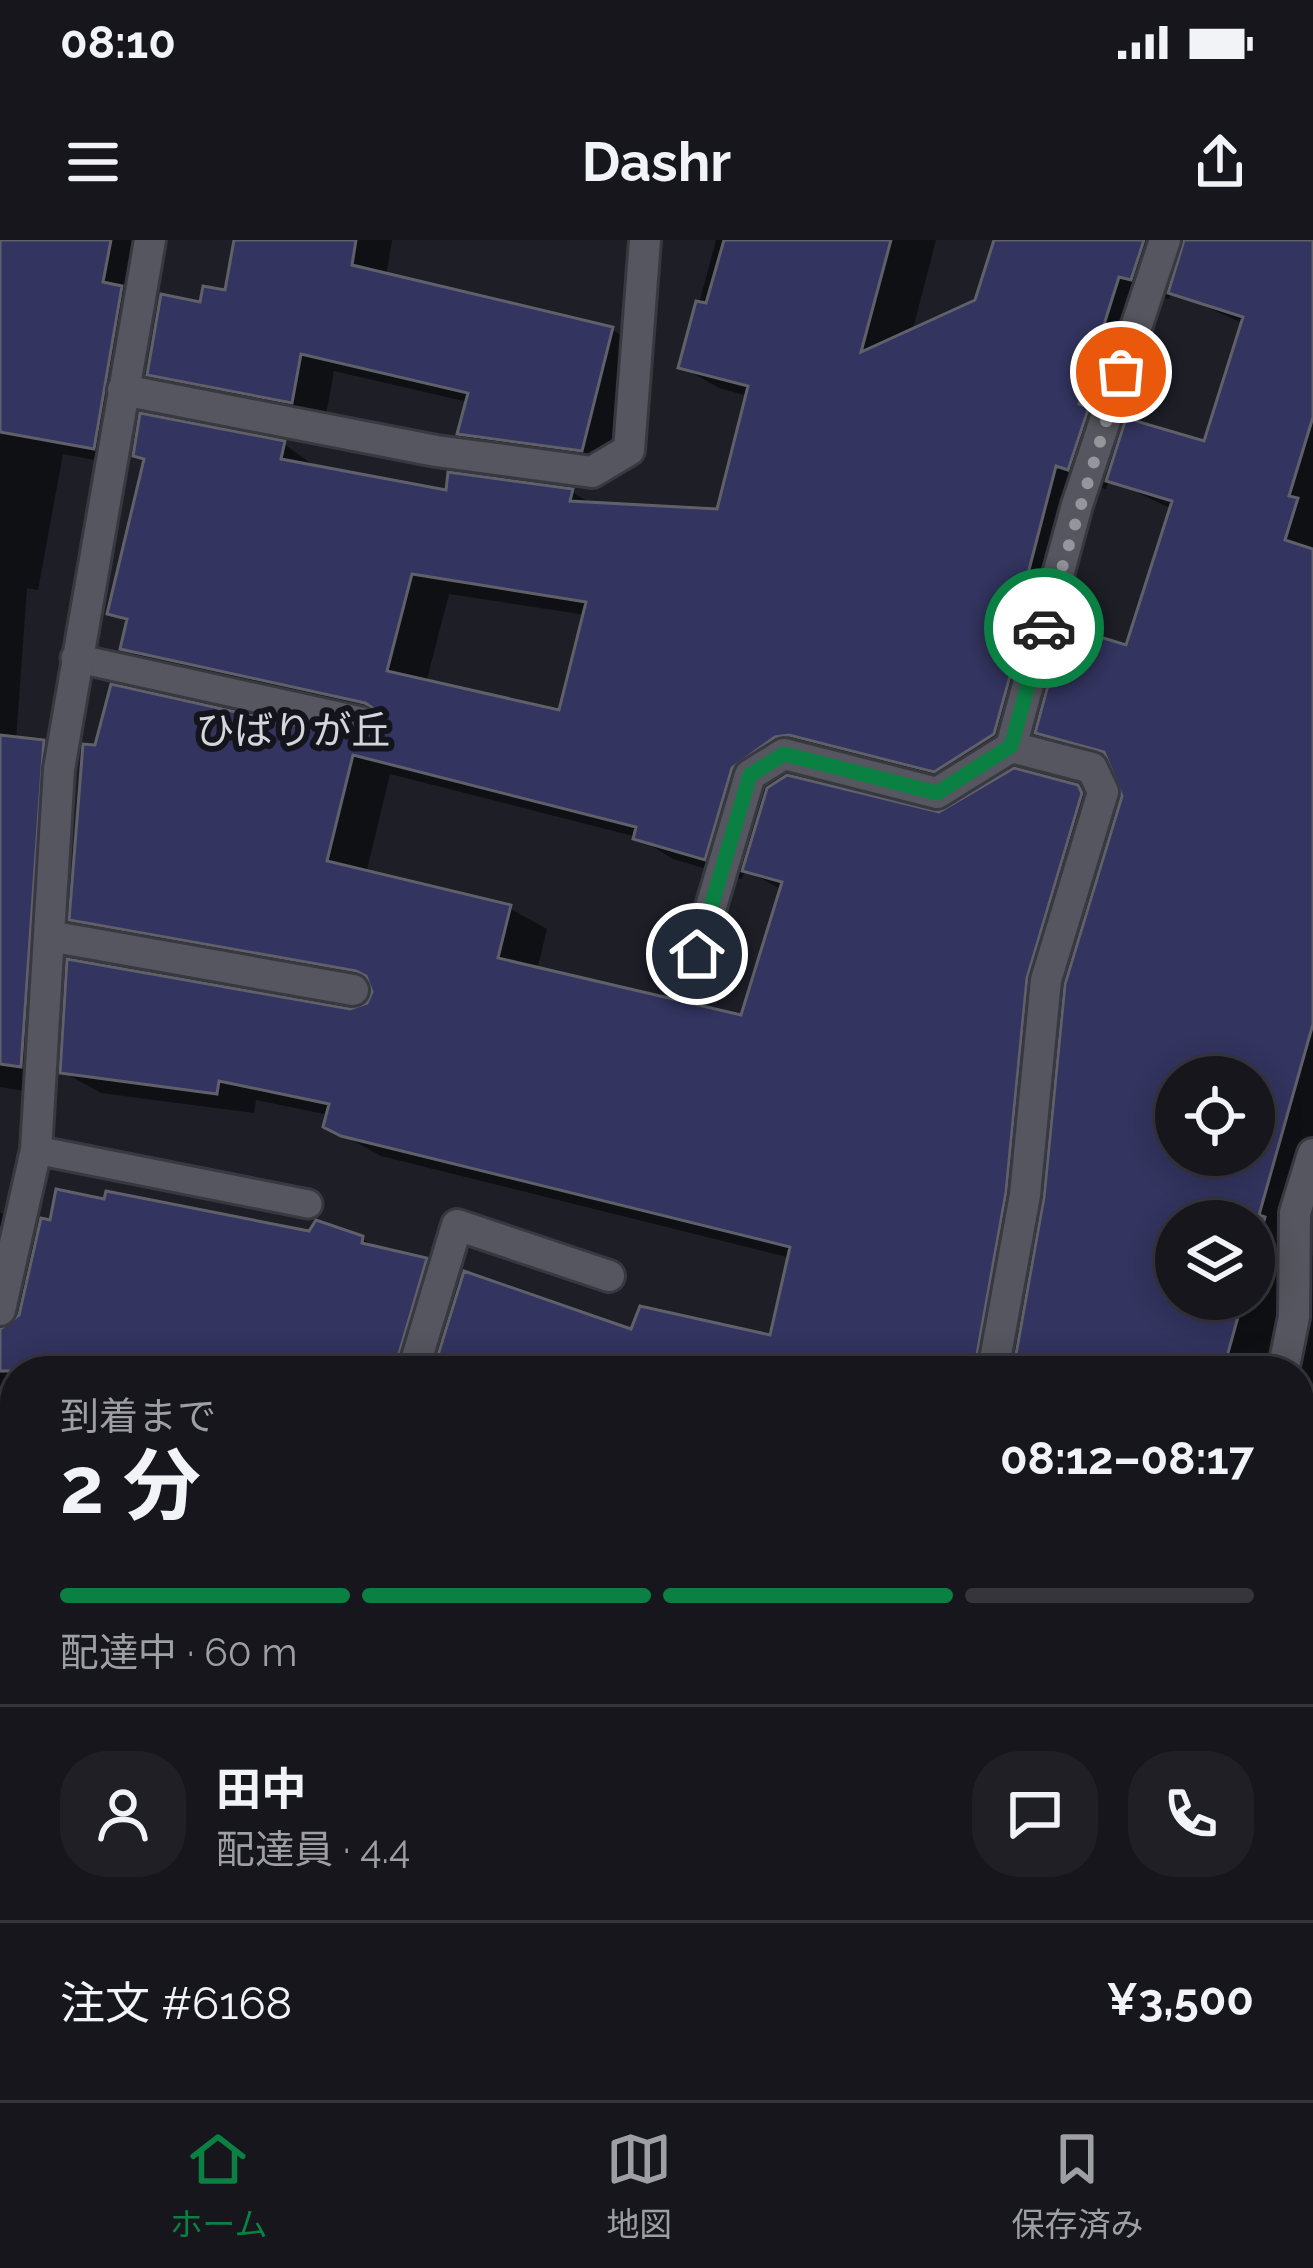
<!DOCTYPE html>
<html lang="ja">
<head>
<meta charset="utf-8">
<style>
	body { margin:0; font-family:Raleway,"Noto Sans JP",sans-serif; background:#1f1f25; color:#f1f3f6; height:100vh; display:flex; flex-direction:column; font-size:45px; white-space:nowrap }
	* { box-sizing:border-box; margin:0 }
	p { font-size:39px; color:#9e9fa3 }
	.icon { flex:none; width:66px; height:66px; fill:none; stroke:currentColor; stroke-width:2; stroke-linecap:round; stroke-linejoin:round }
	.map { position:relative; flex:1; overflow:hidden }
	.sheet { position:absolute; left:0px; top:1116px; width:1314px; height:744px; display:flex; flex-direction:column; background:#16161c; border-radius:48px 48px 0 0; box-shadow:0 6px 30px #0003,0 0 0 3px #35353b }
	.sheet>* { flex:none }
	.controls { position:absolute; left:1155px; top:816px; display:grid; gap:24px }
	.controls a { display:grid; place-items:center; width:120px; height:120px; border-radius:50%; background:#16161c; box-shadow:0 6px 30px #0003,0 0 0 3px #35353b; font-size:60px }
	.pin { position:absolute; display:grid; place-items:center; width:102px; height:102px; color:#fff; margin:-51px; border:6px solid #fff; border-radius:50%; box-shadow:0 3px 12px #0007 }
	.courier { position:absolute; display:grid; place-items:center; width:120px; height:120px; margin:-60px; border:9px solid #0b8043; border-radius:50%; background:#fff; color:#222; box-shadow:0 3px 15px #0007 }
	.summary em { font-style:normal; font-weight:700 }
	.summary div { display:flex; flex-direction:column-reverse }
	.summary { display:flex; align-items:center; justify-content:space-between; height:204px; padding:0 60px }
	h1 { font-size:78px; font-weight:700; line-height:90px }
	.bar { display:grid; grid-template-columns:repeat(4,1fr); gap:18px 12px; align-content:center; height:144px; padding:0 60px }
	.bar i { height:15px; border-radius:9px; background:#35353b }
	.bar .current { background:#0b8043 }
	.bar p { grid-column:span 4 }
	.line { display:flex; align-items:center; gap:30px; padding:0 60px; border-top:3px solid #35353b }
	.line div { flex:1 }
	.round { display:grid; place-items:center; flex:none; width:126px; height:126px; border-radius:48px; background:#1f1f25 }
	.status { display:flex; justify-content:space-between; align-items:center; height:84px; padding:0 60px; background:#16161c; direction:ltr }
	.status svg { height:33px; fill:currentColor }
	header { display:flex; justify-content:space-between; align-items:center; height:156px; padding:0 60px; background:#16161c; font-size:54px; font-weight:700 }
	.menu { display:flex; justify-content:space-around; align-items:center; height:168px; border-top:3px solid #35353b; background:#16161c; font-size:33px; color:#9e9fa3 }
	.menu a { display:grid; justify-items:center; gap:6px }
	.menu .current { color:#0b8043 }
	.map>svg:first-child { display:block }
</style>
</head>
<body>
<div class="status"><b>08:10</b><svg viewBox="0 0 49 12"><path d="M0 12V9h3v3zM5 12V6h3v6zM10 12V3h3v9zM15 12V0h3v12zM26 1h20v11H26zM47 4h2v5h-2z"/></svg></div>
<header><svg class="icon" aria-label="menu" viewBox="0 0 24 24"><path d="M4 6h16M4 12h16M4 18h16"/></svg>Dashr<svg class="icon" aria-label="share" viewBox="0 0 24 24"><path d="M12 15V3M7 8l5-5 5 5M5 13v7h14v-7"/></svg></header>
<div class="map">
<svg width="1313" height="1860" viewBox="0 0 1313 1860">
	<rect width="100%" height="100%" fill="#1d1e26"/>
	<!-- shadow -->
	<path fill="#0007" fill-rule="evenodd" d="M0 0H147L136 57 154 68 127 226 63 214 38 350 27 348 16 500 43 503 76 522 54 844 36 853 0 847Z
		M236 0H392L386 36 612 90 645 109 615 228 494 212 461 193 468 162 334 131 325 180 183 152 150 133 202 65 227 53Z
		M716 0H936L857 305 897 316 997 0H1313V957L1299 1008 1313 1016V1292L1299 1290V1131H502L442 1101 435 1117 410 1111 404 1131H15V1281L0 1277V972L40 995 362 999 384 1011 426 1021 463 1042 633 1092 772 1098 791 1018 381 916 327 886 329 875 256 860 254 873 101 853 63 832 350 772 369 766 373 747 110 700 73 678 357 502 375 496 382 484 380 478 160 429 123 408 129 383 111 372 147 221 136 215 284 204 320 230 448 254 572 252 594 265 719 272 748 156 719 148 682 127ZM1172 51 1244 84 1206 205 1115 186 1157 56 1169 59ZM1109 239 1172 269 1128 408 1054 394 1093 245 1106 249ZM449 354 586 375 561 473 426 443ZM353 453 377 467V474L350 458ZM1038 491 1076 513 1111 523 1125 556 1119 577 1077 547 1008 530 1031 515ZM828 515 978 553 940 576 785 537 813 517ZM390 534 637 597 673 619 742 639 745 629 782 650 743 778 537 730 547 689 509 668 366 634ZM1176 837H1254V915H1176ZM1176 981H1254V1059H1176Z
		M0 1407 15 1411V1471L0 1467Z
		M1299 1487 1313 1489V1641L1299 1639Z
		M0 1508H15V1596L0 1591Z
		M15 1773V1845H840L866 1860H495L485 1845 464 1860H0V1775Z
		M1299 1822 1313 1826V1860H1164L1168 1845H1299Z"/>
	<!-- building -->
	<path fill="#33345f" stroke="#5f6069" stroke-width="3" fill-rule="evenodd" d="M0 0H111L103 42 122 46 94 209 0 192Z
		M234 0H356L352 25 613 87 582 211 457 194 468 153 301 114 292 163 147 135 161 54 200 62 203 46 225 50Z
		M724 0H891L861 112 975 60 994 0H1144L1131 40 1119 37 1079 164 1089 167 1068 230 1056 226 1018 372 1027 375 994 494 934 532 789 495 775 497 732 528 705 620 633 599 636 587 353 515 327 621 511 665 498 718 741 775 782 642 742 631 767 548 787 535 939 572 1014 528 1078 545 1082 553 1027 738 1006 952 974 1131H901L833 1119 832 1131H433L464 1031 631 1089 640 1066 770 1095 790 1007 341 896 323 887 329 864 219 841 217 854 60 833 67 719 350 769 367 763 372 752 366 736 356 731 69 680 83 504 95 505 111 444 357 499 373 494 379 484 374 469 365 463 120 409 127 379 107 374 144 219 133 216 140 173 285 201 281 219 446 250 448 232 573 249 570 261 717 269 748 146 678 128 696 61 706 63ZM412 334 586 362 559 470 387 431Z
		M1184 0H1313V177L1289 256 1298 258 1285 300 1313 309V784L1259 975 1265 977 1254 1017V981H1176V1059H1243L1223 1131H1013L1044 957 1065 744 1122 556 1104 512 1035 493 1064 386 1126 405 1172 261 1106 241 1126 178 1204 201 1243 77 1168 53ZM1176 837H1254V915H1176Z
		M0 495 44 500 21 827 0 824Z
		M56 949 104 959 106 951 309 991 316 980 363 996 362 1003 427 1018 394 1131H0V1089L19 1075 41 978 50 980Z"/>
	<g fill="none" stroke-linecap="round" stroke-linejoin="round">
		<!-- service casing -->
		<g stroke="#383940" stroke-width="33">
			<path id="service" d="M75 418 361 481
				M36 910 308 964"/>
		</g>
		<!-- minor casing -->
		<g stroke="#383940" stroke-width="36">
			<path id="minor" d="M123 150 436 211 592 232 629 210 645 0
				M49 696 353 750
				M697 714 750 535 784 514 937 553 1011 507 1077 265 1165 0
				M0 1070 36 910 59 529 150 0
				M413 1131 457 985 609 1036
				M993 1131 1025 955 1046 740 1103 552 1092 528 1011 507
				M1283 1131 1294 1077 1295 973 1313 914
				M445 1845 473 1860"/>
		</g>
		<!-- tertiary casing -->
		<g stroke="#383940" stroke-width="36">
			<path id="tertiary" d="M0 1690H15
				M1299 1702 1313 1703"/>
		</g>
		<!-- service -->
		<use href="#service" stroke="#55565f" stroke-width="27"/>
		<!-- minor -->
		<use href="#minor" stroke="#55565f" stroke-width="30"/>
		<!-- tertiary -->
		<use href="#tertiary" stroke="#55565f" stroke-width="30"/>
	</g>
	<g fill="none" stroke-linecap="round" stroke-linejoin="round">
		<!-- done -->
		<path stroke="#95969c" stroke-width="12" stroke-dasharray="0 21.6" d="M1044 388 1121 132"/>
		<!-- route -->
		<path stroke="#0b8043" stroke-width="15" d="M697 714 750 535 784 514 937 553 1011 506 1044 388"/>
	</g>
	<g text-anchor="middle" stroke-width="12" stroke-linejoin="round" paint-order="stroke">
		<!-- neighbourhood labels -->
		<g font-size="39" fill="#d5d6dc" stroke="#14151c">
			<text x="293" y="504">ひばりが丘</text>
		</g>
	</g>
</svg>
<div class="controls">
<a><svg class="icon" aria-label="locate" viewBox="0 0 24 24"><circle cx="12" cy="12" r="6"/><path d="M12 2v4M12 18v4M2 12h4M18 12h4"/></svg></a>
<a><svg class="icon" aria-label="layers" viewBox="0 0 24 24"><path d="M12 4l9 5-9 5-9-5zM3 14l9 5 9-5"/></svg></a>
</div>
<div class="pin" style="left:1121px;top:132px;background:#ea580c"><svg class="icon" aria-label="bag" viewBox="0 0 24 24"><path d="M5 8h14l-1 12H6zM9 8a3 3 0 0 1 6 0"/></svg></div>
<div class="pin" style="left:697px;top:714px;background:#1f2937"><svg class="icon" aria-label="home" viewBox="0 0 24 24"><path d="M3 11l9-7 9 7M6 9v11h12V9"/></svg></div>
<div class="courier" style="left:1044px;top:388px"><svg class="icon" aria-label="car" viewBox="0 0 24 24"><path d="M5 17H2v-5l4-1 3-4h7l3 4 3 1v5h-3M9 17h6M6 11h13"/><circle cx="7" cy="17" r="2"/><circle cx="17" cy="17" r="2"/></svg></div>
<section class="sheet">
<div class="summary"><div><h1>2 分</h1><p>到着まで</p></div><em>08:12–08:17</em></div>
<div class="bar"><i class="current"></i><i class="current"></i><i class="current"></i><i></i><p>配達中 · 60 m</p></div>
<div class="line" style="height:216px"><a class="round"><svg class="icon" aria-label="person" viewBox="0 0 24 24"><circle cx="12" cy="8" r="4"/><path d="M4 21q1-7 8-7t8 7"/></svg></a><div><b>田中</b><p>配達員 · 4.4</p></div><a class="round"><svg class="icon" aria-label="chat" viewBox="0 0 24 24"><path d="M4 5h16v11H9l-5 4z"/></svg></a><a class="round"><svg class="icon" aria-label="phone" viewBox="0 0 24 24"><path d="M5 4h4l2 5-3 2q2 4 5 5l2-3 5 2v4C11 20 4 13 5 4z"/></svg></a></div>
<div class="line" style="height:156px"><div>注文 #6168</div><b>¥3,500</b></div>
</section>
</div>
<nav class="menu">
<a class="current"><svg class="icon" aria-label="home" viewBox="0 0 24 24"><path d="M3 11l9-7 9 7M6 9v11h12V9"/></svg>ホーム</a>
<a><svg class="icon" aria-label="map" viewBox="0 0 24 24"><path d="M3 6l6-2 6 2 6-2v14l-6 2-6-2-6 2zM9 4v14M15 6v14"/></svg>地図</a>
<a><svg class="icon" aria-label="saved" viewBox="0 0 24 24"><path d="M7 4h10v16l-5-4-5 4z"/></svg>保存済み</a>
</nav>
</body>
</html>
